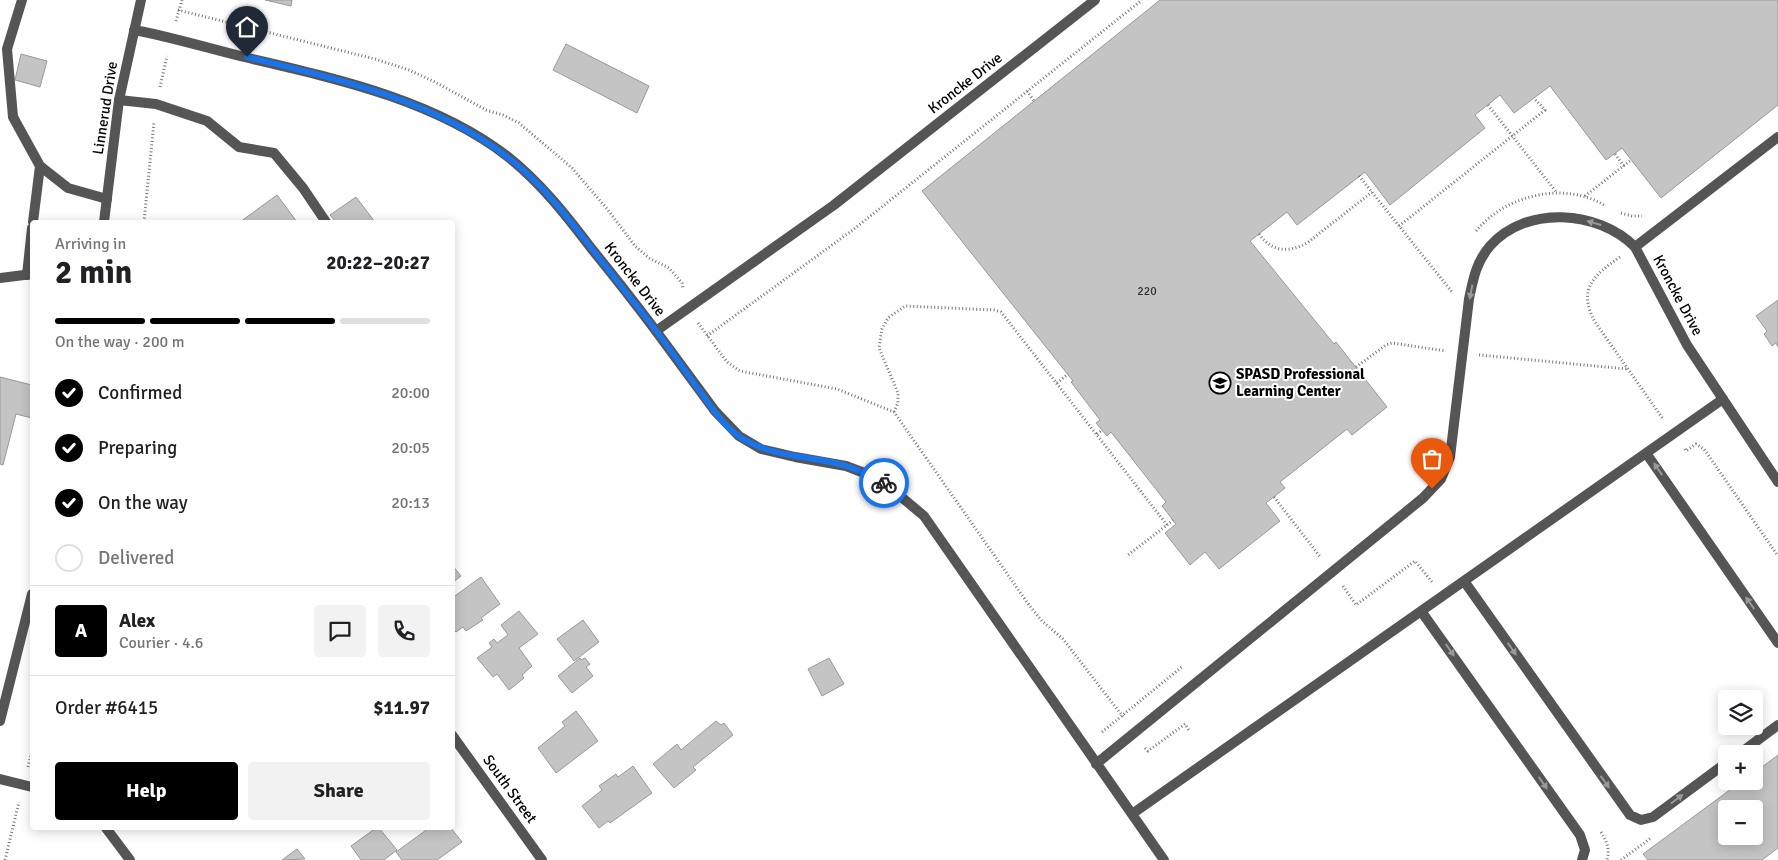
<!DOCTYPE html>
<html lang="en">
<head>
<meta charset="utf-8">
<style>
	body { margin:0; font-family:Signika,sans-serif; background:#f2f2f2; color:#202124; height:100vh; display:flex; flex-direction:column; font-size:19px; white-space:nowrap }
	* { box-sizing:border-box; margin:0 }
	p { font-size:16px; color:#757577 }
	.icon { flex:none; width:28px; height:28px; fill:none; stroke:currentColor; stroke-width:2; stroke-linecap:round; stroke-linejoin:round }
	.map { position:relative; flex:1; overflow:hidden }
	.side { position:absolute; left:30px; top:220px; width:425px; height:610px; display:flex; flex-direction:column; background:#fff; border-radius:5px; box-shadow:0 2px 12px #0003 }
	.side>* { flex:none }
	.tools { position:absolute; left:1718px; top:690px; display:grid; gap:10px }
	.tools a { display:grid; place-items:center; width:45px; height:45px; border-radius:5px; background:#fff; box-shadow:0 2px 12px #0003; font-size:25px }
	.pin { position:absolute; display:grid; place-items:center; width:42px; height:42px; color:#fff; margin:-51px -21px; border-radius:50% 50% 50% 0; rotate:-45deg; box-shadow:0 0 5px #0007 }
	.pin .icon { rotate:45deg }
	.courier { position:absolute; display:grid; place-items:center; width:50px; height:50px; margin:-25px; border:4px solid #1a73e8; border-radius:50%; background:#fff; color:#222; box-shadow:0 1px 6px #0007 }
	.summary em { font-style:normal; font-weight:700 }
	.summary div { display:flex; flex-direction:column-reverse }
	.summary { display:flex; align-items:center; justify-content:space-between; height:85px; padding:0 25px }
	h1 { font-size:32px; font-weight:700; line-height:38px }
	.bar { display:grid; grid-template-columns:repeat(4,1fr); gap:8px 5px; align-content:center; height:60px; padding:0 25px }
	.bar i { height:6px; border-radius:4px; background:#e0e0e0 }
	.bar .on { background:#000 }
	.bar p { grid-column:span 4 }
	.line { display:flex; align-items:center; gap:12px; padding:0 25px; border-top:1px solid #e0e0e0 }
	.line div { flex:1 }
	.round { display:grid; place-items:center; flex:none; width:52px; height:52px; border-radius:5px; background:#f2f2f2 }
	ol { padding:0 25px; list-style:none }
	li { display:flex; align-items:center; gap:15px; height:55px }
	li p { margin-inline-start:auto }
	li .icon { padding:5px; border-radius:50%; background:#000; color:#fff; stroke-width:4 }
	li:last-child { color:#757577 }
	li i { width:28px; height:28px; border:2px solid #e0e0e0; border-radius:50% }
	.primary-button { display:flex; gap:10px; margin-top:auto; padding:10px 25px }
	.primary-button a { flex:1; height:58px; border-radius:5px; background:#000; color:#fff; font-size:20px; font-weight:700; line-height:58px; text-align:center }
	.primary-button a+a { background:#f2f2f2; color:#202124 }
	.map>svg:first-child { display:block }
</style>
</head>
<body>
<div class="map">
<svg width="1778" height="860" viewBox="0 0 1778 860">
	<rect width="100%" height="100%" fill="#fff"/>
	<!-- building -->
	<path fill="#c4c4c4" stroke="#999" fill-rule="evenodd" d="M265 0H292L291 6Z
		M1160 0H1778V105L1661 198 1622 148 1606 160 1550 86 1514 113 1500 95 1475 115 1485 128 1390 205 1365 172 1297 225 1287 212 1250 241 1334 344 1336 342 1387 407 1352 435 1347 429 1280 482 1285 488 1266 503 1280 521 1219 569 1205 552 1190 565 1165 533 1176 524 1162 506 1166 502 1111 432 1107 436 1096 423 1100 420 1071 382 1073 381 922 191Z
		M566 44 649 86 637 113 553 70Z
		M21 54 47 61 40 87 15 80Z
		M277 195 297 222H240Z
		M356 197 375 222H336L330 215Z
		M1778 300V347L1776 343 1772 346 1764 334 1767 331 1756 316Z
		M0 377 32 385V418L16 414 3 465 0 464Z
		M452 565 461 576 452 583Z
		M481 577 500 604 481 618 483 620 466 631 463 627 456 632 452 628V598Z
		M519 611 538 634 519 648 532 666 522 675 524 678 509 690 497 674 493 677 477 658 492 647 489 643 494 639 497 643 508 635 501 625Z
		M583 620 599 642 574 661 557 639Z
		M580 658 581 660 585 658 590 664 586 667 593 676 572 693 558 676Z
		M829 658 844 684 822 696 808 669Z
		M576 711 598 741 556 773 538 748 565 726 562 722Z
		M716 721 721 725 724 723 733 735 693 767 696 770 674 788 653 764 677 744 681 750Z
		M1778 755V848L1762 860H1648L1643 854 1742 781H1754V773ZM1726 809H1754V836H1726Z
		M633 766 652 793 610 823 608 821 599 828 582 806 602 790 599 786 616 774 618 777Z
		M376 828H379L397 850 384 860H361L351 846Z
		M429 828H451L462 842 437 860H402L396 852Z
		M297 849 305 859 282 860Z"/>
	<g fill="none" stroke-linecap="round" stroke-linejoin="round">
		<!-- path -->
		<path stroke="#777" stroke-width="3" stroke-dasharray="1 2.5" stroke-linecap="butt" d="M178 10 375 59 409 70 435 82 486 110 503 115 519 123 572 168 608 210 635 246 649 258 669 268 682 283 683 288
			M176 21 182 0
			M160 87 167 56
			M1027 91 1034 101
			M1488 105 1557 193
			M1615 154 1624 166
			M1359 176 1452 292
			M1585 196 1631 160
			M1621 213 1632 216H1642
			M144 222 154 122
			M1399 226 1545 110 1534 98
			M1476 231C1506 195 1563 181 1604 205
			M1259 234C1272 252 1288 253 1307 243L1372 192
			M1620 257C1594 275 1577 289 1595 322L1663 419
			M698 323 727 362 740 371 837 389 894 412 1029 605 1042 621 1063 639 1124 718
			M707 336 854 229 1142 0
			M1479 355 1627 369
			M1356 367 1386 345 1392 343 1446 351
			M1057 383 1068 374
			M894 412 898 403V393L879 348 882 329 888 318 905 306 994 310 1001 312 1167 525 1128 555
			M1097 434 1102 430
			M1685 449 1686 451 1696 444 1704 449 1778 556
			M1274 497 1321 558
			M1167 525 1173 520
			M1343 586 1356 605 1415 561 1432 582
			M1102 732 1183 666
			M1145 748 1148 751 1185 724 1190 732
			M28 767 32 751
			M1601 832C1607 842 1610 849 1607 860
			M5 860 19 802
			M1621 860 1651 838"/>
		<!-- service -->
		<path stroke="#555" stroke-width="10" d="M22 0 7 49 13 117 40 166 68 188 107 199
			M119 100 156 104 207 121 239 147 274 153 303 188 326 222
			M33 222 40 166
			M27 275 32 228
			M656 331 715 411 739 436 761 449 795 457 846 466 880 479 924 516 1164 860
			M1646 453 1778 643
			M1464 581 1630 815 1641 820 1653 817 1726 763
			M1421 611 1580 835 1585 850 1582 860
			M1739 754 1778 725
			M1096 764 1423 498 1441 479 1450 457 1469 299C1473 280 1476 262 1490 246 1526 205 1598 210 1635 247
			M0 779 32 787
			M1132 814 1723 399
			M106 828 130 860"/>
		<!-- minor -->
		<path stroke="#555" stroke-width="10" d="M134 30C172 37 207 48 244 57 333 78 433 99 507 156 540 182 566 215 591 248 613 275 635 303 656 331L834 205 1095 0
			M1778 137 1635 247 1687 345 1778 482
			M104 222 119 100 141 0
			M0 278 32 274
			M0 721 32 594
			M452 735 542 860"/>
	</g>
	<!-- one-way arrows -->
	<defs><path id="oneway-solid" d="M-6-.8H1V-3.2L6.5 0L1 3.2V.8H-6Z" transform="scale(1.25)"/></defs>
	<g fill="#999">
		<use href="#oneway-solid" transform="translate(1594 223) rotate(-164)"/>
		<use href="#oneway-solid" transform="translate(1471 292) rotate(101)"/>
		<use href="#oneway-solid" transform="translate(1658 469) rotate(-125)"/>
		<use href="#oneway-solid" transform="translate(1750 603) rotate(-125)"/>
		<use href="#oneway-solid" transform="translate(1512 649) rotate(55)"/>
		<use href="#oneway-solid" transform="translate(1450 650) rotate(55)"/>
		<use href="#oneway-solid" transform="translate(1605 782) rotate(55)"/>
		<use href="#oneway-solid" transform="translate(1543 783) rotate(55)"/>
		<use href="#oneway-solid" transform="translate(1677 799) rotate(-37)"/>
	</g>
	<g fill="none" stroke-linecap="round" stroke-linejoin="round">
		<!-- done -->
		<path stroke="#595959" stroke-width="5" stroke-dasharray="0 9" d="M884 483 924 516 1096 764 1432 489"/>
		<!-- route -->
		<path stroke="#1a73e8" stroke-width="6" d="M247 57C337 79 431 99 506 156 537 179 562 210 585 240 605 265 624 290 644 315 662 338 679 362 696 386 709 403 722 425 740 437 774 459 811 455 847 466 858 470 869 475 880 480L884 483"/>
	</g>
	<!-- icons -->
	<defs>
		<g id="school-ring" transform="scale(1.125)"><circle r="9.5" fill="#fff" stroke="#000" stroke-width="1.5"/><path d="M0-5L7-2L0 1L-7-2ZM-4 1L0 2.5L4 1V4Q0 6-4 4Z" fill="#000"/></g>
	</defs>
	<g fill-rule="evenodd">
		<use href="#school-ring" x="1220" y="383"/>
	</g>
	<g text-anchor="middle" stroke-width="4" stroke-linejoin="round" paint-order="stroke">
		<!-- number labels -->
		<g font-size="12" fill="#313131">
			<text x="1147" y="295">220</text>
		</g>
		<!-- street labels -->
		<g font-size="15" fill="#000" stroke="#fff">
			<text transform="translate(965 83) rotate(-38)" y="5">Kroncke Drive</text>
			<text transform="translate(105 108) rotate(-81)" y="5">Linnerud Drive</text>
			<text transform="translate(635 279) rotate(52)" y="5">Kroncke Drive</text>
			<text transform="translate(1678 295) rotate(62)" y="5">Kroncke Drive</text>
			<text transform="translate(510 789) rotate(54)" y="5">South Street</text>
		</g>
		<!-- poi labels -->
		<g font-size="15" font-weight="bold" fill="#000" stroke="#fff" text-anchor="start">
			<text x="1236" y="379">SPASD Professional<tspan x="1236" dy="17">Learning Center</tspan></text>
		</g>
	</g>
</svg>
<div class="tools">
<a><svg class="icon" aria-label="layers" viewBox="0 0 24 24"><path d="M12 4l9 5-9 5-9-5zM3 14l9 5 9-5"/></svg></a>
<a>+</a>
<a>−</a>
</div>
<div class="pin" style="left:1432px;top:489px;background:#ea580c"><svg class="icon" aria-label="bag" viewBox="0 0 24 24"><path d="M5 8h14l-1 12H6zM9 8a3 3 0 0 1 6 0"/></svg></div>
<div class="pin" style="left:247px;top:57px;background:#1f2937"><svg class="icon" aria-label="home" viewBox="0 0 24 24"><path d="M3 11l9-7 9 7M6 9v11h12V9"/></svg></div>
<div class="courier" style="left:884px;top:483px"><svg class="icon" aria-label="bike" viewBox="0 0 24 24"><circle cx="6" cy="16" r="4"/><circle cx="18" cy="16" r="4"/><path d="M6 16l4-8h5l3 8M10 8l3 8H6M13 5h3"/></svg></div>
<section class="side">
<div class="summary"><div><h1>2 min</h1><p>Arriving in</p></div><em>20:22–20:27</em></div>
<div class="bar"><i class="on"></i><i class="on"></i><i class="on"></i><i></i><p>On the way · 200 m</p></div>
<ol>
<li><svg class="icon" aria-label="check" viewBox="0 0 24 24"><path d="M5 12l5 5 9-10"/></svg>Confirmed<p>20:00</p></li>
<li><svg class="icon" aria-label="check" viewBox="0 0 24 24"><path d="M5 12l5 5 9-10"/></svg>Preparing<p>20:05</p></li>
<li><svg class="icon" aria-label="check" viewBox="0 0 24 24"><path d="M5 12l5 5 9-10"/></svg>On the way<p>20:13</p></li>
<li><i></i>Delivered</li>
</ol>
<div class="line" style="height:90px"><b class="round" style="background:#000;color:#fff">A</b><div><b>Alex</b><p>Courier · 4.6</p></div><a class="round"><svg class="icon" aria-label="chat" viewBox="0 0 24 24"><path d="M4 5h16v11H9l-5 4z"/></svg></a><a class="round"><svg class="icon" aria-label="phone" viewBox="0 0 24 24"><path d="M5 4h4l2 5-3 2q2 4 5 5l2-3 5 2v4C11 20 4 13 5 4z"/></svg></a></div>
<div class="line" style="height:65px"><div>Order #6415</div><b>$11.97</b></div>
<div class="primary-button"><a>Help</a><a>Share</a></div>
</section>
</div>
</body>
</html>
